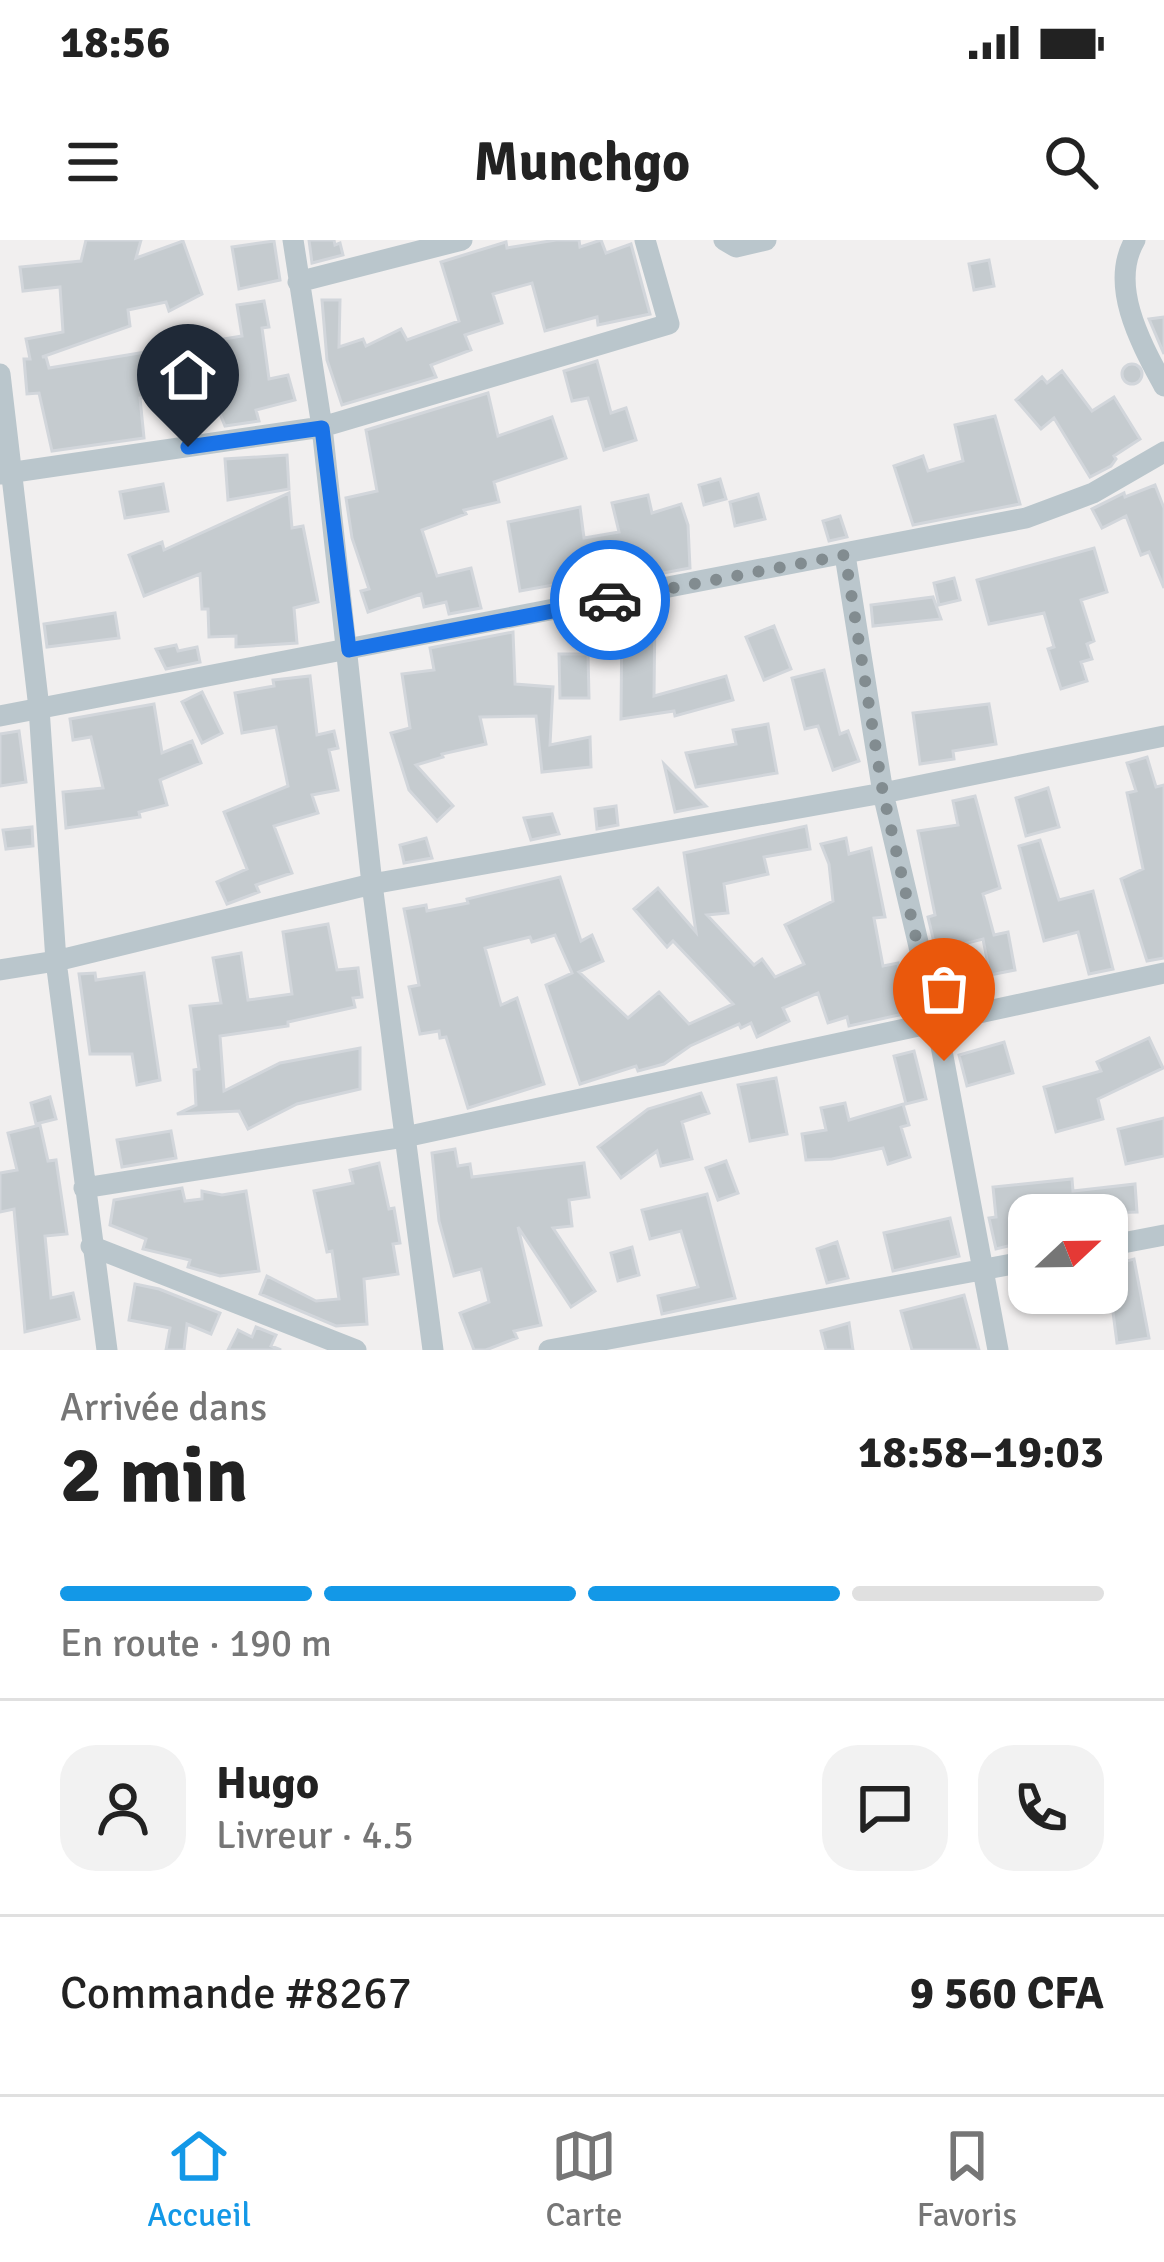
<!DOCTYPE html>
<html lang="fr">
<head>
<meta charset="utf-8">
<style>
	body { margin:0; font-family:Signika,sans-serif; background:#f2f2f2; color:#222; height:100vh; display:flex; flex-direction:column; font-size:45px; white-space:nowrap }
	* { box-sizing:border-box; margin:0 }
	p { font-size:39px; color:#767676 }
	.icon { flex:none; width:66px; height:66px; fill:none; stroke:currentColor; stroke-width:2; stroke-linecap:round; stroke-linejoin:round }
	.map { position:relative; height:1110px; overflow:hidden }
	.drawer { display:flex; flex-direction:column; background:#fff; flex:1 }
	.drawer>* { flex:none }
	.needle { width:78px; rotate:68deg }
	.controls { position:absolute; left:1008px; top:954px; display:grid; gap:24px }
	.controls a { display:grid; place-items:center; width:120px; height:120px; border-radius:24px; background:#fff; box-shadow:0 3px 9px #0004; font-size:60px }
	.pin { position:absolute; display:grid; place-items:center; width:102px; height:102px; color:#fff; margin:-123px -51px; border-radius:50% 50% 50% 0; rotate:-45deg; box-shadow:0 0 12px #0007 }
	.pin .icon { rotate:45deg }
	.courier { position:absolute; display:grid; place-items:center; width:120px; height:120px; margin:-60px; border:9px solid #1a73e8; border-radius:50%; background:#fff; color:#222; box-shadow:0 3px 15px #0007 }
	.summary em { font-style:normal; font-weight:700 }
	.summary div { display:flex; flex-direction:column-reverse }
	.summary { display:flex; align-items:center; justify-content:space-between; height:204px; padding:0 60px }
	h1 { font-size:78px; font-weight:700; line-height:90px }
	.bar { display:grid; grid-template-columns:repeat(4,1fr); gap:18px 12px; align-content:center; height:144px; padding:0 60px }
	.bar i { height:15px; border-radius:9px; background:#e0e0e0 }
	.bar .current { background:#1398e7 }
	.bar p { grid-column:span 4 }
	.line { display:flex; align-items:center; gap:30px; padding:0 60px; border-top:3px solid #e0e0e0 }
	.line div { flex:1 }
	.round { display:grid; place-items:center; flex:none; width:126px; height:126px; border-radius:36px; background:#f2f2f2 }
	.status { display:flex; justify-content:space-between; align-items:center; height:84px; padding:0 60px; background:#fff; direction:ltr }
	.status svg { height:33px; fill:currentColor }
	header { display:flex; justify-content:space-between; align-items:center; height:156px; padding:0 60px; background:#fff; font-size:54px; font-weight:700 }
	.tabs { display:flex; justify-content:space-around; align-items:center; height:168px; border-top:3px solid #e0e0e0; background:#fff; font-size:33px; color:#767676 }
	.tabs a { display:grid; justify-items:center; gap:6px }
	.tabs .current { color:#1398e7 }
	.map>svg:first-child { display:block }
</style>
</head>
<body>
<div class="status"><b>18:56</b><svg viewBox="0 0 49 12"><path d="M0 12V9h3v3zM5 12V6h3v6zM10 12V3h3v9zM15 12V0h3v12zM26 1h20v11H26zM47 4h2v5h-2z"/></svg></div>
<header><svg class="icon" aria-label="menu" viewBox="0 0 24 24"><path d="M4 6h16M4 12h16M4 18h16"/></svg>Munchgo<svg class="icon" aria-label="search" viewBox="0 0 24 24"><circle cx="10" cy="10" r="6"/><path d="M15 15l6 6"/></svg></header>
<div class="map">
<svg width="1164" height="1110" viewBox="0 0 1164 1110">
	<rect width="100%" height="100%" fill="#f1efef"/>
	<!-- building -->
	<path fill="#c5cbcf" stroke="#d2d6db" stroke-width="3" d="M86 0H141L136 18 183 1 202 54 169 71 166 62 128 70 130 86 42 117H46L49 128 242 96 237 65 264 61 269 87 262 88 269 139 288 135 295 160 256 170 259 181 225 186 218 169 186 177 179 152 140 158 144 198 52 211 39 153 27 154 24 119H30L26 99 63 92 60 47 23 51 20 27 81 21Z
		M309 0H334L335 5 340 3 343 15 312 23Z
		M556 0H579L580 7 601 0 606 13 631 4 650 74 598 85 597 77 545 91 532 43 493 54 502 83 465 95 471 110 431 125 436 137 342 165 327 120 322 60H340L339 107 363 99 366 106 401 89 407 100 459 81 441 22 506 2 507 8Z
		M274 1 280 40 239 49 232 7Z
		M989 20 994 46 974 50 969 24Z
		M1164 77V114L1149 79Z
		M597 121 611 173 626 168 636 200 604 210 588 158 572 161 564 131Z
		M1122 134a10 10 0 1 1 20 0a10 10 0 1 1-20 0Z
		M1062 131 1092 171 1114 157 1140 199 1114 216 1116 219 1111 226 1090 237 1054 178 1041 189 1016 160 1042 137 1047 143Z
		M488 153 498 196 552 177 566 218 494 242 499 262 464 270 466 274 422 290 437 336 471 328 481 368 449 374 446 362 424 367 421 354 368 372 361 351 369 349 352 298 346 258 377 251 366 190Z
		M995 176 1020 264 913 285 894 226 923 216 928 231 963 221 955 185Z
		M287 215 289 249 228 260 225 219Z
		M720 239 726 259 704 265 699 245Z
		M163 244 168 271 125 278 120 252Z
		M1155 245 1164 268V348L1149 312 1141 315 1126 276 1102 288 1092 269 1124 253 1125 257Z
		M289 253 292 288 303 286 318 362 294 368 297 403 236 407V396L209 397 208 369H202L200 334 144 356 129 315 162 302 164 310Z
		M758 254 765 279 735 286 730 262Z
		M648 255 652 273 681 264 688 285 690 328 610 343 593 345 592 338 520 351 508 282 580 267 584 298 619 292 612 263Z
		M840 276 847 297 829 301 823 281Z
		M1094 308 1107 352 1081 360 1094 401 1087 404 1092 419 1081 422 1087 441 1061 449 1048 409 1054 407 1044 373 989 384 977 340Z
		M954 338 960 360 939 365 934 343Z
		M933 357 941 379 873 386 871 365Z
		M655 365 654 456 726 436 733 460 675 476 674 471 621 479 622 371Z
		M115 373 119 398 47 407 44 384Z
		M774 386 791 429 764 440 746 397Z
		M513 392 515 444 553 447 550 505 590 497 591 527 542 532 536 476 480 477 486 504 442 514 443 517 416 525 453 566 437 581 409 550 391 493 410 488 402 434 434 430 430 408Z
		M176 405 178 411 197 407 200 422 166 429 156 409Z
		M559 414H588L589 458H560Z
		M824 430 840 494 848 491 859 521 833 530 818 486 805 489 792 438Z
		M310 436 317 495 334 491 338 508 329 510 338 550 312 555 318 573 274 586 292 633 256 645 259 652 227 664 217 642 247 629 224 572 288 546 276 487 242 493 235 453 274 446 273 440Z
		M202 452 222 493 202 503 182 462Z
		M154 464 162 513 192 501 201 523 160 540 167 565 139 572 140 577 66 588 63 552 103 548 91 497 73 500 70 479Z
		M989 464 996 504 953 511 954 519 920 524 913 473Z
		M768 484 777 533 696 547 686 513 736 504 733 490Z
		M19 491 26 542 0 546V494Z
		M1147 517 1156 547 1164 545V718L1147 721 1121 639 1143 629 1127 553 1136 551 1127 523Z
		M664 524 706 566 675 572Z
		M1048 548 1059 587 1026 596 1016 558Z
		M975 556 1000 648 983 654 994 695 1008 692 1015 730 990 735 983 699 936 711 928 677 935 675 918 591 958 585 953 561Z
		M616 566 618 585 597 589 595 569Z
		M552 574 559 594 531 600 524 578Z
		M806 586 810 609 764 617 768 634 724 644 728 673 707 675 754 725 762 719 775 737 804 724 785 685 833 661 829 624 821 604 846 598 849 614 871 608 885 677 874 678 883 726 898 723 908 773 849 786 847 777 828 783 818 753 783 768 789 781 757 797 751 783 741 788 739 784 690 806 664 824 638 831 636 826 580 844 546 745 572 733 555 695 532 702 530 697 485 708 501 765 517 758 544 844 468 868 446 797 440 798 439 791 420 794 409 747 419 745 404 669 426 665 427 671 468 663 467 659 560 637 581 701 592 695 603 721 579 732 628 778 659 752 689 784 733 764 673 701 667 707 634 669 658 648 696 692 684 613Z
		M32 587 33 606 6 609 3 590Z
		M426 598 432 618 404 623 400 605Z
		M1040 600 1059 660 1093 651 1113 729 1089 734 1078 692 1044 701 1019 606Z
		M328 684 337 730 358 728 362 757 353 758 355 767 288 782V786L220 796 224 851 280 823 360 808V849L297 864 248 889 239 871 177 874 196 865 194 830 199 829 190 766 221 763 213 718 241 713 248 760 292 754 283 692Z
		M95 733 96 740 144 733 160 840 137 845 132 814H90L79 734Z
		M1149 798 1163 828 1098 859 1103 879 1056 892 1044 847 1101 831 1097 822Z
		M1004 802 1013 833 967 846 959 815Z
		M914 811 926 859 906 864 894 816Z
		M776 838 787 894 750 901 738 845Z
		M701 853 709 873 682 882 692 919 661 926 657 911 621 938 598 907 648 869Z
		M50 857 56 879 36 884 31 863Z
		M845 863 849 880 903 864 909 885 901 887 910 917 888 924 883 908 832 919 806 920 802 894 826 890 821 868Z
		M1164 878V916L1126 924 1118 889Z
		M40 885 48 921 56 920 67 994 45 996 51 1058 73 1053 79 1079 25 1092 14 969 0 972V933L17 930 8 893Z
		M171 891 176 918 122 927 117 900Z
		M455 909 458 926 470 924 472 937 584 923 589 957 569 960 572 986 553 988 595 1051 571 1067 518 987 541 1085 514 1091 517 1098 486 1110H474L460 1073 489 1062 481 1029 454 1036 439 981 432 913Z
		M726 921 738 953 718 960 706 928Z
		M379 923 389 969 394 968 400 1003 393 1004 398 1034 364 1039 367 1084 336 1086 260 1054 267 1036 316 1061 339 1059 332 1011 327 1012 314 951 353 943 350 930Z
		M1072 939 1073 951 1135 944 1137 972 1029 975V1001L996 1009 989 978 996 977 993 947Z
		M182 948 185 961 202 959V951L222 955 246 951 259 1031 220 1036 188 1027 190 1020 143 1009 146 999 110 985 114 960Z
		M707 954 735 1058 662 1074 658 1056 698 1047 681 991 650 999 642 970Z
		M950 978 959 1016 893 1031 884 993Z
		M837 1002 848 1038 827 1043 817 1009Z
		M632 1007 639 1035 618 1041 611 1013Z
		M1134 1019 1149 1098 1117 1103 1107 1026Z
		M135 1044 159 1049 220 1073 211 1094 187 1084 184 1110H166L170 1088 129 1080Z
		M964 1055 979 1110H912L901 1071Z
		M849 1083 853 1110H826L821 1091Z
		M256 1087 276 1095 271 1106 281 1110H228L238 1090 252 1097Z"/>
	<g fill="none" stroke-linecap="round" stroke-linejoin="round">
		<!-- minor -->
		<path stroke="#bac6cc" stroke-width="21" d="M293 0 322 187 372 644 433 1110
			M724 0 736 7 766 0
			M1135 0C1108 46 1142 105 1164 146
			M298 42 462 0
			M0 134 39 468 56 721 107 1110
			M1 234 322 187 669 84 645 0
			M845 315 883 553 936 779 998 1110
			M0 476 1026 278 1093 253 1164 212
			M0 730 56 721 372 644 883 553 1164 496
			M84 948 405 897 1164 733
			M91 1006 356 1110
			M1107 1006 1164 995
			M549 1110 1029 1021"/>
	</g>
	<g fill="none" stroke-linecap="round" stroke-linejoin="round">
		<!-- done -->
		<path stroke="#828c90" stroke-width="12" stroke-dasharray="0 21.6" d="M610 360 845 315 883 553 944 821"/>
		<!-- route -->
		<path stroke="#1a73e8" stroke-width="15" d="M188 207 322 188 349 410 610 360"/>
	</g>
</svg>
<div class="controls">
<a><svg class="needle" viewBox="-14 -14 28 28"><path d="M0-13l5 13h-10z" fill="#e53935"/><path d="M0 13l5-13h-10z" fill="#767676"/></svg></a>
</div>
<div class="pin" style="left:944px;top:821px;background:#ea580c"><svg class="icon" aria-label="bag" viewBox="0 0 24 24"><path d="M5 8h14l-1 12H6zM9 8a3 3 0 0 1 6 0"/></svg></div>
<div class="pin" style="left:188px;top:207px;background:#1f2937"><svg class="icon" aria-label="home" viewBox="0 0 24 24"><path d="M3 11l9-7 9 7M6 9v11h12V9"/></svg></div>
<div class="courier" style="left:610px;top:360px"><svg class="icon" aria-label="car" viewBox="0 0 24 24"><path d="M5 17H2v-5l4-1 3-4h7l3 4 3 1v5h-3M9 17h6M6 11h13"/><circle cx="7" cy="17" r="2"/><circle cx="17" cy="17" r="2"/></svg></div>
</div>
<section class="drawer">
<div class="summary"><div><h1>2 min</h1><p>Arrivée dans</p></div><em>18:58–19:03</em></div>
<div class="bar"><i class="current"></i><i class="current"></i><i class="current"></i><i></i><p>En route · 190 m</p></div>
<div class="line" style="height:216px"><a class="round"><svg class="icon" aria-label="person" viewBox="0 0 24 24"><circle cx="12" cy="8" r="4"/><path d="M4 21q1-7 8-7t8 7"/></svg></a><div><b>Hugo</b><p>Livreur · 4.5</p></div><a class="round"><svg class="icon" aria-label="chat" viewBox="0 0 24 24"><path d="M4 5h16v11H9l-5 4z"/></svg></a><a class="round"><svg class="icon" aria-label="phone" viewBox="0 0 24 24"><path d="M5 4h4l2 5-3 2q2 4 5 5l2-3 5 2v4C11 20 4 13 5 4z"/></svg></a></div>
<div class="line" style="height:156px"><div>Commande #8267</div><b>9 560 CFA</b></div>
</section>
<nav class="tabs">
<a class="current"><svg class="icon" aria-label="home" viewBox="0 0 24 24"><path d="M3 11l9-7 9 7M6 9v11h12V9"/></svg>Accueil</a>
<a><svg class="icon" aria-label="map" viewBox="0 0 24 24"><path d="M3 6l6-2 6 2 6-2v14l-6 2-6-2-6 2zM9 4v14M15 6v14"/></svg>Carte</a>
<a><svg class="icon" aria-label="saved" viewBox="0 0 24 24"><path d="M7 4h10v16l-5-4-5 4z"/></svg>Favoris</a>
</nav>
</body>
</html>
